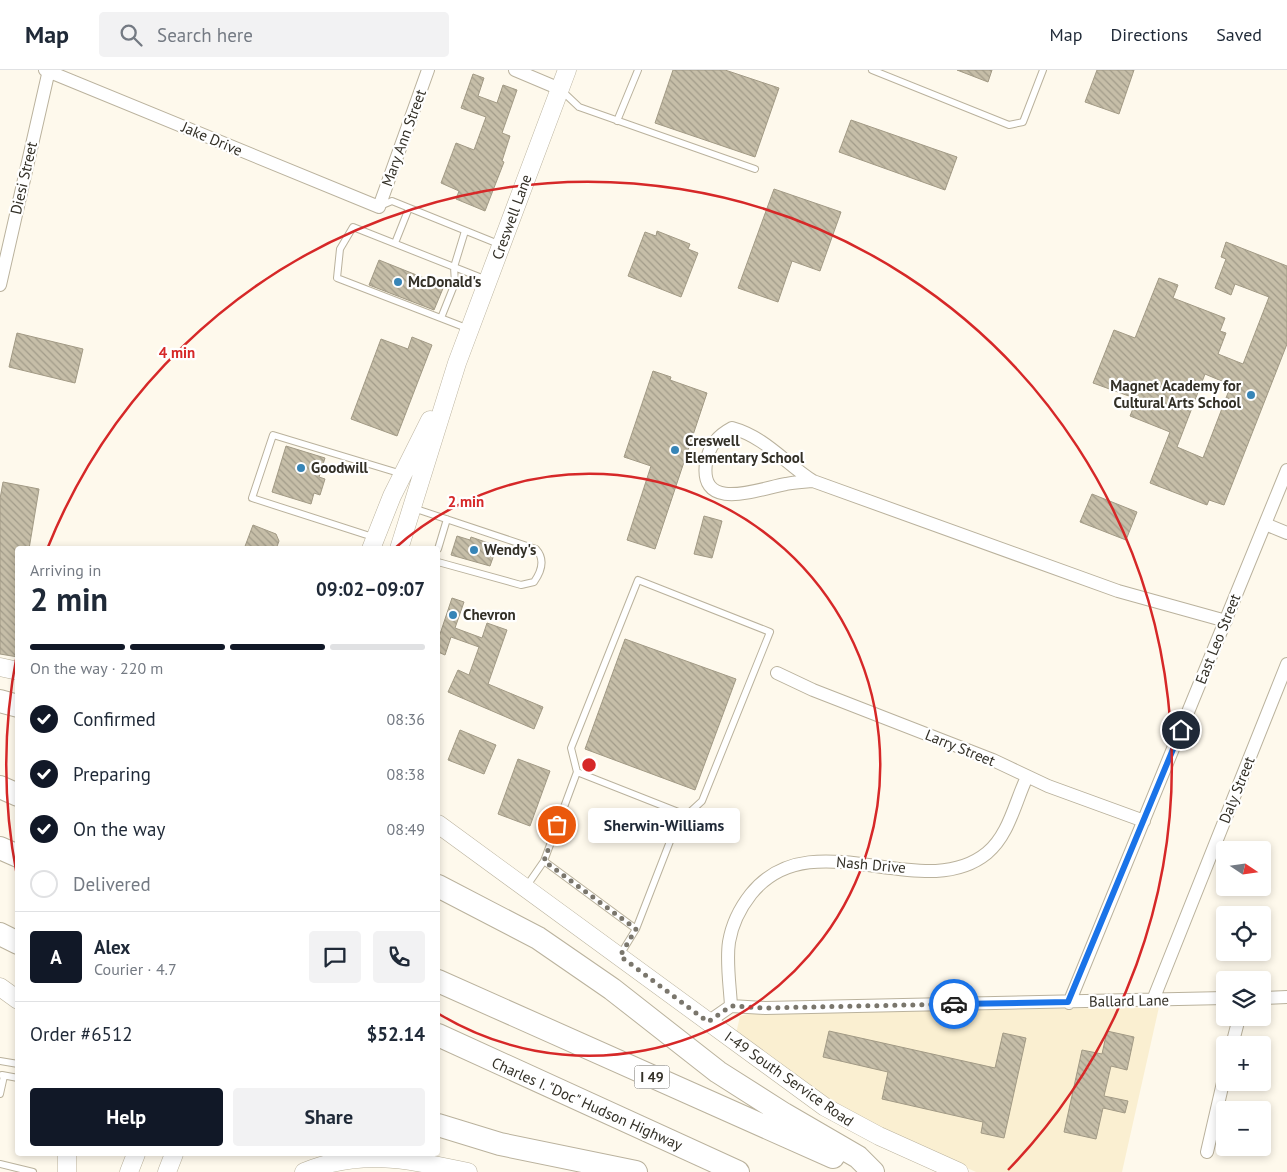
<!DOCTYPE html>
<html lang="en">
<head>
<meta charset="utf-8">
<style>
	body { margin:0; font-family:"PT Sans",sans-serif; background:#f2f2f3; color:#1f2937; height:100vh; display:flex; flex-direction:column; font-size:19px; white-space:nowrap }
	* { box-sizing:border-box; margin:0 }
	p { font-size:16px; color:#747a83 }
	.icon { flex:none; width:28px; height:28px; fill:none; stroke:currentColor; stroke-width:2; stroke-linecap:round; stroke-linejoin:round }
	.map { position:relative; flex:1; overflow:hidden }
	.panel { position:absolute; left:15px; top:476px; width:425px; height:610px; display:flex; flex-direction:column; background:#fff; border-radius:5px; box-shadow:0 2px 8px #0003 }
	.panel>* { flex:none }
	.needle { width:32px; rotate:103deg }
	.buttons { position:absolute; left:1216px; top:771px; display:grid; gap:10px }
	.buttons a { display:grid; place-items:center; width:55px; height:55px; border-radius:5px; background:#fff; box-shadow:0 2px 8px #0003; font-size:25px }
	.pin { position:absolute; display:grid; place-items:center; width:42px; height:42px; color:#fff; margin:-21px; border:2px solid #fff; border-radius:50%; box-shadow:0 1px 5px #0007 }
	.courier { position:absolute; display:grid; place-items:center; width:50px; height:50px; margin:-25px; border:4px solid #1a73e8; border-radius:50%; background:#fff; color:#222; box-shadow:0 1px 6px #0007 }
	.bubble { position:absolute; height:35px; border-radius:5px; background:#fff; box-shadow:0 2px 8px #0003; font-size:16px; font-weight:600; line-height:35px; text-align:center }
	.headline em { font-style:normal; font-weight:600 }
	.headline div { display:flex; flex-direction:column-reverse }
	.headline { display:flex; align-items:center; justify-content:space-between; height:85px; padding:0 15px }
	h1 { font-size:32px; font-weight:600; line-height:38px }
	.bar { display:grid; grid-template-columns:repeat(4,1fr); gap:8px 5px; align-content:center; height:60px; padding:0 15px }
	.bar i { height:6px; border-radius:4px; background:#e0e1e3 }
	.bar .current { background:#111827 }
	.bar p { grid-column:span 4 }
	.line { display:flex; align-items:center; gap:12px; padding:0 15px; border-top:1px solid #e0e1e3 }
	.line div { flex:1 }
	.round { display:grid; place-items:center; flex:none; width:52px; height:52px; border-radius:5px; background:#f2f2f3 }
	ol { padding:0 15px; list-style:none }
	li { display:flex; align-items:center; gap:15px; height:55px }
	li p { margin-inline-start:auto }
	li .icon { padding:5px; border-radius:50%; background:#111827; color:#fff; stroke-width:4 }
	li:last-child { color:#747a83 }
	li i { width:28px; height:28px; border:2px solid #e0e1e3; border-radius:50% }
	.primary-button { display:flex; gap:10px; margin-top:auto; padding:10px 15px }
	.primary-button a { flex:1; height:58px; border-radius:5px; background:#111827; color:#fff; font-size:20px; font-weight:600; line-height:58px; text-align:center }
	.primary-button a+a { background:#f2f2f3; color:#1f2937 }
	header { display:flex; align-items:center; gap:30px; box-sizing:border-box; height:70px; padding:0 25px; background:#fff; border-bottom:1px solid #e0e1e3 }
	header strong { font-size:24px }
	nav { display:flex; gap:28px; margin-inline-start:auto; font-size:18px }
	.search { width:350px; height:45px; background:#f2f2f3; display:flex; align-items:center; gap:12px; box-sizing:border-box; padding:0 18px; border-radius:5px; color:#747a83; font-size:19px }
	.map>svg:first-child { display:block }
</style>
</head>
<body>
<header>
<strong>Map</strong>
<div class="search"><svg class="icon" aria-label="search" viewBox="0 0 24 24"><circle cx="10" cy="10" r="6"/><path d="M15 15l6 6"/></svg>Search here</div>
<nav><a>Map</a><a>Directions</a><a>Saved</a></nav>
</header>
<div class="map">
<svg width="1287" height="1102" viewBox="0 0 1287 1102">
	<defs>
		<pattern id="building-back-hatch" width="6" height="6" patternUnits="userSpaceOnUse" patternTransform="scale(1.25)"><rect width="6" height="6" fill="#c6bea8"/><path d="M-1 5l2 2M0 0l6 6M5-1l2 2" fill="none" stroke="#a19b89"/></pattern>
	</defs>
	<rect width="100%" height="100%" fill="#fef9ec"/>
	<!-- built -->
	<path fill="#faefd1" d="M1159 937 1122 1102H976L887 1062 817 1023 736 964 740 946 747 944Z"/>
	<!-- building -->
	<path fill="url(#building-back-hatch)" stroke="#a29a85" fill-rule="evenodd" d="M673 0H725L779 18 755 87 655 53Z
		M957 0H992L988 12Z
		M1097 0H1134L1119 44 1085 32Z
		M473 4 484 8 478 26 497 33 503 15 517 20 502 63 510 66 502 91 504 92 485 141 456 129 459 121 441 113 456 73 474 80 486 47 461 38Z
		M851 50 957 87 945 120 839 82Z
		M774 119 841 142 820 201 792 191 778 232 738 218Z
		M657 161 690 174 688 179 698 183 681 227 628 206 645 162 656 166Z
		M1226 172 1287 196V274L1224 435 1209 430 1207 435 1150 413 1170 362 1130 346 1137 329 1093 313 1114 260 1135 268 1159 208 1178 215 1173 228 1225 248 1220 261 1226 263 1218 284 1243 294 1269 227 1235 214 1231 225 1215 218 1226 189 1221 187ZM1205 304 1231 315 1203 388 1177 377Z
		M379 190 444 216 434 240 369 215Z
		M17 263 83 279 75 313 9 297Z
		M412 267 432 275 397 366 351 349 381 269 408 279Z
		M653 301 671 307 670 310 707 323 655 479 627 470 651 396 624 387Z
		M286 376 325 388 319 407 325 409 320 425 314 423 311 434 272 422Z
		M3 412 39 419 29 479H18V587L0 584V429Z
		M1092 424 1137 442 1126 470 1080 452Z
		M704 446 722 451 712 488 694 484Z
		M253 455 276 464 279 471 276 479H244Z
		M457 466 470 470 471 467 497 476 490 496 451 485Z
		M452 528 464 532 455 558 482 568 487 553 507 560 488 614 543 637 534 659 448 622 458 600 469 605 479 577 451 567 445 585 438 582V570Z
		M625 569 736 609 695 720 585 679Z
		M460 660 496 675 484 704 448 690Z
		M518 689 550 701 530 756 498 744Z
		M829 961 995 998 1003 963 1026 968 1004 1068 981 1063 983 1052 882 1029 888 1002 823 987Z
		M1107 961 1134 967 1127 1000 1111 996 1104 1026 1128 1031 1125 1043 1103 1038 1096 1069 1064 1062 1082 980 1102 984Z"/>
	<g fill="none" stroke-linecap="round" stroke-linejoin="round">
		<!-- lane casing -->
		<g stroke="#bab29d" stroke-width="8">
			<path id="lane" d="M872 0 1009 55 1023 52 1043 0
				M561 20 579 37 755 99
				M617 51 638 0
				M380 136 392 131 501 175
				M395 173 409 138
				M441 248 455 213 454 197 465 161
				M469 259 337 208 340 179 353 157 487 210
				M413 438 536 479C546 490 541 502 534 512L521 515 438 492
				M373 467 252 428 273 365 402 404
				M438 479 447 449
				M577 702 571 678 638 510 770 562 702 731 690 742 681 743
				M544 791 577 702 681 743 636 859
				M526 817 544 791 636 859 620 885
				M0 991 18 994
				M2 1005 18 1008
				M0 1024 4 1006
				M0 1094 33 1102"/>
		</g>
		<!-- street casing -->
		<g stroke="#bab29d" stroke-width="14">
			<path id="street" d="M45 0 379 137 428 0
				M515 0 560 19
				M0 215 49 0
				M732 358C765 367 785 393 813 411 804 412 795 412 786 414 761 418 699 444 706 393 709 376 717 366 732 358Z
				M813 411 1118 521 1226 551
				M1265 454 1287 463
				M777 603 813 620 993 690 1048 716 1144 751
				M1262 928 1287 927
				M1153 930 1287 594
				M1069 933 1287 400
				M731 936C730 916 726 892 729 872 732 854 740 838 751 824 812 748 922 836 987 783 1009 765 1015 732 1027 707
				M708 952 731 936 765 938 1225 928
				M1232 975 1239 948
				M1207 1082 1225 1004"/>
		</g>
		<!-- secondary casing -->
		<g stroke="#bab29d" stroke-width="19">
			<path id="secondary" d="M371 479 392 426 430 350
				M399 479 457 293 567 0
				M0 597 18 601
				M438 754 825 1037 879 1066 959 1102
				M0 917 18 930
				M67 1084V1102
				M129 1102 136 1084
				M167 1102 174 1084
				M304 1102C361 1078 410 1090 468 1102"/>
		</g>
		<!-- highway casing -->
		<g stroke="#bab29d" stroke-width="24">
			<path id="highway" d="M0 631 18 636
				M0 717 18 725
				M0 778 18 786
				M438 816 538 868 612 919 718 1002 784 1044 858 1087 873 1102
				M0 864 18 873
				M438 911 833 1087
				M438 965 738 1102
				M438 1055 500 1074 636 1102"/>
		</g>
		<!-- lane -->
		<use href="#lane" stroke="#fff" stroke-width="6"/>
		<!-- street -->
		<use href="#street" stroke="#fff" stroke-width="12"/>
		<!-- secondary -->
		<use href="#secondary" stroke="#fff" stroke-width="18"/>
		<!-- highway -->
		<use href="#highway" stroke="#fff" stroke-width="22"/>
	</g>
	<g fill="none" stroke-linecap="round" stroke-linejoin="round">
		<!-- done -->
		<path stroke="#7a766c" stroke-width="5" stroke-dasharray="0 9" d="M557 755 544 791 636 859 620 886 708 952 731 936 766 938 954 934"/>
		<!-- route -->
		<path stroke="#1a73e8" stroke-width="6" d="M954 934 1068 932 1181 660"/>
	</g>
	<!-- distance rings -->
	<g fill="none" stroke="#d62828" stroke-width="2.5">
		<path d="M394 479A291 291 0 1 1 439 944"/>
		<path d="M17 806A583 583 0 0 1 17 584M48 477A583 583 0 1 1 1008 1100"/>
	</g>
	<!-- markers -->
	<g fill="#3785b7" stroke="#fff" stroke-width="2">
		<circle cx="398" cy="212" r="5"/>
		<circle cx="1251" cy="325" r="5"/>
		<circle cx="675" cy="380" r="5"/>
		<circle cx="301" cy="398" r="5"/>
		<circle cx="474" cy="480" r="5"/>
		<circle cx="453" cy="545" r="5"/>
	</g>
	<g text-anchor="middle" stroke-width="4.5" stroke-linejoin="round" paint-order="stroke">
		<!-- shield labels -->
		<rect fill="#fff" stroke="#706e68" stroke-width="1" x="634.5" y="995.5" width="35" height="23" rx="4"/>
		<g font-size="14" font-weight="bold" fill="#333027">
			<text x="652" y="1012">I 49</text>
		</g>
		<!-- street labels -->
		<g font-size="15" fill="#333027" stroke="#fff">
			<text transform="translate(404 68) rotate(-70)" y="5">Mary Ann Street</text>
			<text transform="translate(212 69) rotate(23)" y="5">Jake Drive</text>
			<text transform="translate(24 108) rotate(-77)" y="5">Diesi Street</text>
			<text transform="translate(512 147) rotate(-70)" y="5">Creswell Lane</text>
			<text transform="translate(1218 569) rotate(-68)" y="5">East Leo Street</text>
			<text transform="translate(960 678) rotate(22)" y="5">Larry Street</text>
			<text transform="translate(1237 720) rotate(-68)" y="5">Daly Street</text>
			<text transform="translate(871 795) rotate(5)" y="5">Nash Drive</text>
			<text transform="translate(1129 931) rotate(-1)" y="5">Ballard Lane</text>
			<text transform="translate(789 1009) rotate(35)" y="5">I-49 South Service Road</text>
			<text transform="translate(587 1034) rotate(24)" y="5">Charles I. "Doc" Hudson Highway</text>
		</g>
		<!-- poi labels -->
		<g font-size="15" font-weight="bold" fill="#333027" stroke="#fff" text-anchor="start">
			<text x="408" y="217">McDonald's</text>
			<text x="1241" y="321" text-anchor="end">Magnet Academy for<tspan x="1241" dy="17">Cultural Arts School</tspan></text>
			<text x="685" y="376">Creswell<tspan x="685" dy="17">Elementary School</tspan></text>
			<text x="311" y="403">Goodwill</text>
			<text x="484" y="485">Wendy's</text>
			<text x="463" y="550">Chevron</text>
		</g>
	</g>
	<circle cx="589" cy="695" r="8" fill="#d62828" stroke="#fff" stroke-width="2.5"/>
	<g font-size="15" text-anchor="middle" font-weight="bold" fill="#d62828" stroke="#fff" stroke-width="4.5" stroke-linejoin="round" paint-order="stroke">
		<text x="177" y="288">4 min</text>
		<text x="466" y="437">2 min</text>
	</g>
</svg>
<div class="buttons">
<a><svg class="needle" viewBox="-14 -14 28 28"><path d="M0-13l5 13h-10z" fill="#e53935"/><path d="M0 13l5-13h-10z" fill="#747a83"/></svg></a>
<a><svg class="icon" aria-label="locate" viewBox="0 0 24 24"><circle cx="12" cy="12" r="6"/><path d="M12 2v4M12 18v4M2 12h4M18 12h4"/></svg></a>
<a><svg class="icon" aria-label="layers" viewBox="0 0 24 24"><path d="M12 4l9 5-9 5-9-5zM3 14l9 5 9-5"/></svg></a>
<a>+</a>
<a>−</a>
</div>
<div class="pin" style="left:557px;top:755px;background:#ea580c"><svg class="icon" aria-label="bag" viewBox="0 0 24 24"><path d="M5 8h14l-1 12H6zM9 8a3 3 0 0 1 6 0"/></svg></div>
<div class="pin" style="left:1181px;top:660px;background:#1f2937"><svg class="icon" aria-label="home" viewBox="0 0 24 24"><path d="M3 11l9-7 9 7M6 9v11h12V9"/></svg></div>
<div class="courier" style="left:954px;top:934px"><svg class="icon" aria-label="car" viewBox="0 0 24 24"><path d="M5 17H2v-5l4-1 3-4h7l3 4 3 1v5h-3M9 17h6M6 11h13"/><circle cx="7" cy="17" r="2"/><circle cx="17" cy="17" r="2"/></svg></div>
<div class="bubble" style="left:588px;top:738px;width:152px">Sherwin-Williams</div>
<section class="panel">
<div class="headline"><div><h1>2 min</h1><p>Arriving in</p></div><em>09:02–09:07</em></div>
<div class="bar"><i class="current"></i><i class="current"></i><i class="current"></i><i></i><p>On the way · 220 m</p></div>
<ol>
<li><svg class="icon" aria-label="check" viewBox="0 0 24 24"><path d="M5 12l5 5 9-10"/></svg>Confirmed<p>08:36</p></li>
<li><svg class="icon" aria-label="check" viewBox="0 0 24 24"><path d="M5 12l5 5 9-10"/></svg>Preparing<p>08:38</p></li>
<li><svg class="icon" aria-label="check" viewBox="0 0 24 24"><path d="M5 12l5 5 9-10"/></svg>On the way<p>08:49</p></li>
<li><i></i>Delivered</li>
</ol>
<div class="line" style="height:90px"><b class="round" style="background:#111827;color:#fff">A</b><div><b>Alex</b><p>Courier · 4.7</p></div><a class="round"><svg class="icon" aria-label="chat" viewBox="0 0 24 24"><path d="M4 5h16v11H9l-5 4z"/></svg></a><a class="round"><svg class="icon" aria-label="phone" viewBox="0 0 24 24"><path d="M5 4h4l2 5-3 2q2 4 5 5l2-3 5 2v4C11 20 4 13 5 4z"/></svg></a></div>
<div class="line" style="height:65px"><div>Order #6512</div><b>$52.14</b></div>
<div class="primary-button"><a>Help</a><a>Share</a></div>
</section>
</div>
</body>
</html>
